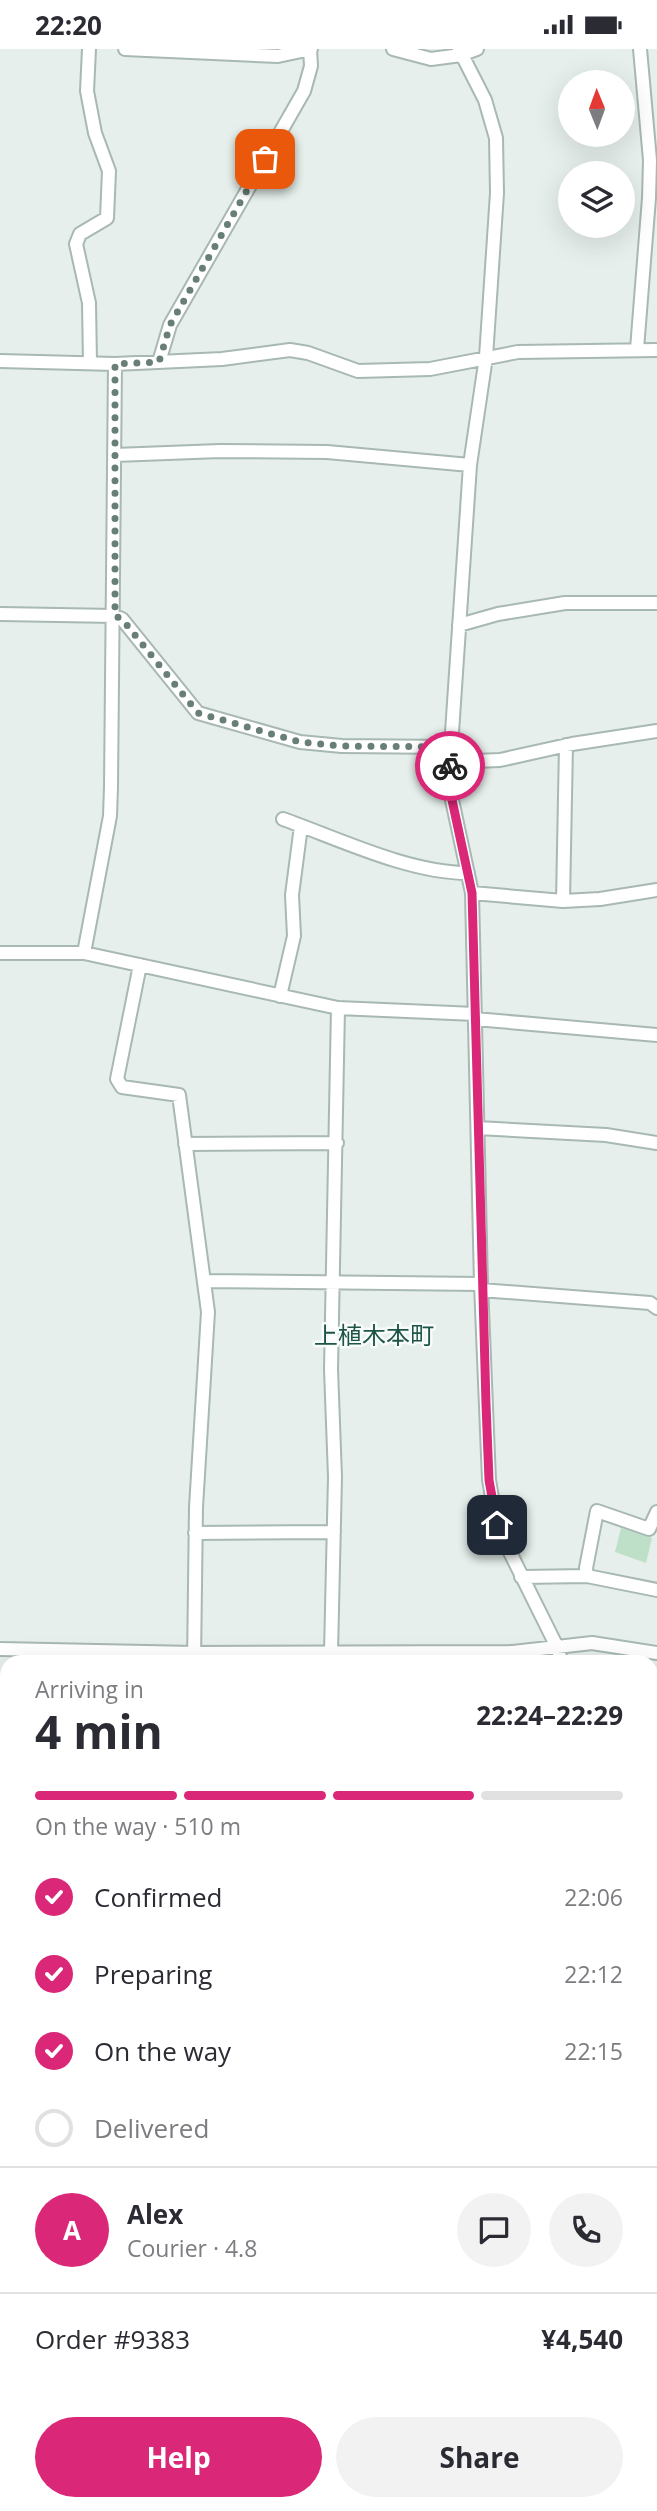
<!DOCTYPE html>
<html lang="en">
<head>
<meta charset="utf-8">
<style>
	body { margin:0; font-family:"Open Sans","Noto Sans JP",sans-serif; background:#f2f2f3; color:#2b2b33; height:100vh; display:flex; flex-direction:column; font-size:26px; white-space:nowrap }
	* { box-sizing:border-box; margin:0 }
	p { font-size:23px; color:#7c7c81 }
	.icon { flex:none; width:38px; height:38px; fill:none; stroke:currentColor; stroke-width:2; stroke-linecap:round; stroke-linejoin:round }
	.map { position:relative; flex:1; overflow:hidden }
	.details { position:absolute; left:0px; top:1606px; width:658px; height:856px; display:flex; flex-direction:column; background:#fff; border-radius:21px 21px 0 0; box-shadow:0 7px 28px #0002 }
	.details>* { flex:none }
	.needle { width:46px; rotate:359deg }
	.controls { position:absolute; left:558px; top:21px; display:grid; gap:14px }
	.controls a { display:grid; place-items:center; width:77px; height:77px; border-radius:50%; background:#fff; box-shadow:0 7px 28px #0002; font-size:35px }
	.pin { position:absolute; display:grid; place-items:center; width:60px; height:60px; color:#fff; margin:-30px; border-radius:14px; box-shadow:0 4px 10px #0006 }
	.courier { position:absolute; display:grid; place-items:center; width:70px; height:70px; margin:-35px; border:5px solid #db2777; border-radius:50%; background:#fff; color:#222; box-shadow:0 2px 9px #0007 }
	.summary em { font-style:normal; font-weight:700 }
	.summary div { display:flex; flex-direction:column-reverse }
	.summary { display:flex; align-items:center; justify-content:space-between; height:119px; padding:0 35px }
	h1 { font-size:46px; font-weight:700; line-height:52px }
	.bar { display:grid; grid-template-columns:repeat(4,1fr); gap:10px 7px; align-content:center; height:84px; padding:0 35px }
	.bar i { height:9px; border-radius:5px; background:#e1e1e2 }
	.bar .selected { background:#db2777 }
	.bar p { grid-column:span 4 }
	.line { display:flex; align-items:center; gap:18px; padding:0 35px; border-top:2px solid #e1e1e2 }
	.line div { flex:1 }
	.round { display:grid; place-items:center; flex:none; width:74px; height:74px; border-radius:37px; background:#f2f2f3 }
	ol { padding:0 35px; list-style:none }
	li { display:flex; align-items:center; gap:21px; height:77px }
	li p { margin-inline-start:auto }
	li .icon { padding:7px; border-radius:50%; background:#db2777; color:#fff; stroke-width:4 }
	li:last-child { color:#7c7c81 }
	li i { width:38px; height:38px; border:4px solid #e1e1e2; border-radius:50% }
	.action { display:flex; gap:14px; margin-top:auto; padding:14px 35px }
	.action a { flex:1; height:80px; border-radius:42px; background:#db2777; color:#fff; font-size:28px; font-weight:700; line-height:80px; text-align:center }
	.action a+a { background:#f2f2f3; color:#2b2b33 }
	.status { display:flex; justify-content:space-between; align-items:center; height:49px; padding:0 35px; background:#fff; direction:ltr }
	.status svg { height:19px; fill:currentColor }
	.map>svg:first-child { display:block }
</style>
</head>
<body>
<div class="status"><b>22:20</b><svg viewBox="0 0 49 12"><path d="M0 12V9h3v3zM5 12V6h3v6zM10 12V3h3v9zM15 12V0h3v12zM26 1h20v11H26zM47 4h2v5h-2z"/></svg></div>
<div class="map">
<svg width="657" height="2462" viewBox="0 0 657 2462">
	<rect width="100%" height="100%" fill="#e6efeb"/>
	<!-- green -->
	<path fill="#bfe0c8" d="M621 1479 652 1489 646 1514 615 1503Z"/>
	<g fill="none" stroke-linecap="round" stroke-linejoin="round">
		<!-- minor casing -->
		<g stroke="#a8b8b2" stroke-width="16">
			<path id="minor" d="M89 0 87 42 95 84 109 122 107 169 80 185 76 195 89 254 90 314
				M125 0 278 7 311 0
				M393 0 431 10 461 6 477 0
				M459 0 485 51 496 89 497 144 486 308 470 416 450 713 452 751 472 844 481 1235 489 1431 497 1477 557 1598 562 1614
				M637 300 649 149 650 111 640 0
				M0 312 115 315 222 310 290 301 308 304 358 322 430 320 518 303 657 301
				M159 313 170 276 304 42 311 17 310 0
				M115 406 220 402 327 403 470 416
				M0 565 115 567 122 570 198 664 300 693 342 697 451 698
				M459 576 498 565 565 554H657
				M450 713 500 711 572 695 657 682
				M283 770C339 790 409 824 468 824
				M472 844 563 852 600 850 657 841
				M563 852 566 696
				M0 904H84L338 959 475 965
				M84 904 110 767 111 738 115 315
				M140 916 117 1030 122 1038 179 1046 208 1263 196 1458 194 1614
				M280 947 294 887 292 846 301 777
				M475 970 657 986
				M478 1079 606 1086 657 1094
				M185 1095 337 1094
				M204 1232 481 1235
				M481 1241 650 1254 657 1259
				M195 1484 334 1483
				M587 1527 586 1519 597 1462 649 1480 657 1463
				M521 1528 587 1527 657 1541
				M0 1600 194 1604 513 1603 592 1594 657 1604
				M333 1614 331 1604 335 1428 331 1320 338 959
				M651 1711 657 1710
				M0 1926H7
				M651 1957 657 1961
				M651 2175 657 2176
				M651 2217H657
				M0 2292H7
				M0 2404 7 2398
				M651 2430H657
				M94 2455 96 2462
				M504 2455 505 2462
				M152 2462 158 2455
				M319 2462V2455"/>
		</g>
		<!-- major casing -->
		<g stroke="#c2cac8" stroke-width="19">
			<path id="major" d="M651 1894 657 1888
				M594 2455 595 2462"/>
		</g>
		<!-- minor -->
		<use href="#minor" stroke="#fff" stroke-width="12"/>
		<!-- major -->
		<use href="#major" stroke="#6aa596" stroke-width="16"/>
		<!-- rail -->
		<path stroke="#5f7d75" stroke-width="2.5" stroke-dasharray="14 7" stroke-linecap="butt" d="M651 1878 657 1872
			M0 2426 7 2422"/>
	</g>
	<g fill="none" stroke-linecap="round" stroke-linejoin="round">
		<!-- done -->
		<path stroke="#687f78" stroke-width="7" stroke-dasharray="0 12.6" d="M265 110 170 276 159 313 115 315V567L122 570 198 664 300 693 342 697 451 698 450 717"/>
		<!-- route -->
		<path stroke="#db2777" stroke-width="9" d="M450 717 452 751 472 844 486 1355 489 1431 497 1476"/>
	</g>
	<g text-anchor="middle" stroke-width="5" stroke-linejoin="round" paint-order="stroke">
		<!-- quarter labels -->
		<g font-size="24" fill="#1f5548" stroke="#f7fbf9">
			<text x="374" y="1295">上植木本町</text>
		</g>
	</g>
</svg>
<div class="controls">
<a><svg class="needle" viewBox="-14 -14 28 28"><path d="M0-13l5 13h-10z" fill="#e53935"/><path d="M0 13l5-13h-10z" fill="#7c7c81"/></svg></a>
<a><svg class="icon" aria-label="layers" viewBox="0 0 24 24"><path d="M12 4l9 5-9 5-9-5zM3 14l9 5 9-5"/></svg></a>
</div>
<div class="pin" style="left:265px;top:110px;background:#ea580c"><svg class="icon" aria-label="bag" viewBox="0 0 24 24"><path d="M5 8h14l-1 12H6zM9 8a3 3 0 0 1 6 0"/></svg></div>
<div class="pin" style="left:497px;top:1476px;background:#1f2937"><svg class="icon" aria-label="home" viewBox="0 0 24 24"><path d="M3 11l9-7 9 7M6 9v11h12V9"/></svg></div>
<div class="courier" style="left:450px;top:717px"><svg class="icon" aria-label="bike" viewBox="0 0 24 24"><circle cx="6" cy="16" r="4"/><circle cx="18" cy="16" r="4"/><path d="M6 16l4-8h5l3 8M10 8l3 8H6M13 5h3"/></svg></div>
<section class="details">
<div class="summary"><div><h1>4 min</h1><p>Arriving in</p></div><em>22:24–22:29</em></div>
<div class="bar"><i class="selected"></i><i class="selected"></i><i class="selected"></i><i></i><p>On the way · 510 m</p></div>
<ol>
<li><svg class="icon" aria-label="check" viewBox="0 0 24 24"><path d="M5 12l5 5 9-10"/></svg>Confirmed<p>22:06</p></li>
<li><svg class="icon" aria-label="check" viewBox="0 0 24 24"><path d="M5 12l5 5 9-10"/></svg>Preparing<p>22:12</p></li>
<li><svg class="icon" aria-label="check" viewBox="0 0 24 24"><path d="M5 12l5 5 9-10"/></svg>On the way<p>22:15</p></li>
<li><i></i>Delivered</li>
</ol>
<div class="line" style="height:126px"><b class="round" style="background:#db2777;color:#fff">A</b><div><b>Alex</b><p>Courier · 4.8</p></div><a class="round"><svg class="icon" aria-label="chat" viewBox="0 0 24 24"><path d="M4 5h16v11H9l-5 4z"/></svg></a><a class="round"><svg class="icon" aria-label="phone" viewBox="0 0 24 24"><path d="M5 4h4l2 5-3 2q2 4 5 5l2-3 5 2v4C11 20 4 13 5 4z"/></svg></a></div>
<div class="line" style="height:91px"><div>Order #9383</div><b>¥4,540</b></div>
<div class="action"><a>Help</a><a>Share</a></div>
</section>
</div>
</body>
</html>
